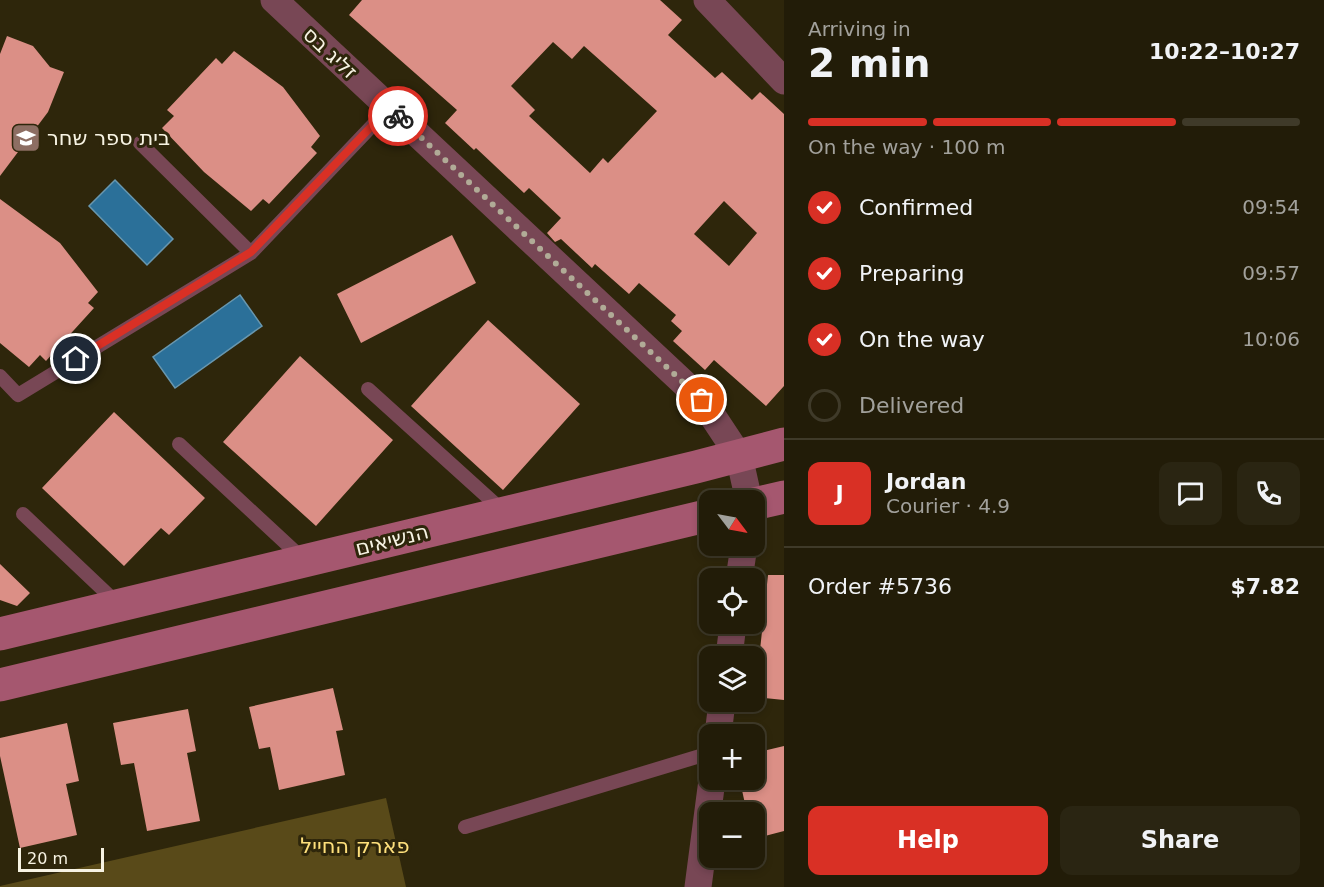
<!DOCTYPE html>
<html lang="en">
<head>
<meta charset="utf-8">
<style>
	body { margin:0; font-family:"DejaVu Sans","Noto Sans Hebrew",sans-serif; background:#2a2512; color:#f1f3f6; height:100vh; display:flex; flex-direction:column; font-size:22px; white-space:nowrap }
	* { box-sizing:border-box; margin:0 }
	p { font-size:20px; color:#a2a19c }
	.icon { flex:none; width:33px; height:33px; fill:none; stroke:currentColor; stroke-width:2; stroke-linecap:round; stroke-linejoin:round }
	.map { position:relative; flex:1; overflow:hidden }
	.details { display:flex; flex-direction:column; background:#221c08; width:540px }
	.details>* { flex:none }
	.needle { width:39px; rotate:122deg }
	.buttons { position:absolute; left:699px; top:490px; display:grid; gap:12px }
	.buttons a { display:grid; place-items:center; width:66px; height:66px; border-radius:12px; background:#221c08; box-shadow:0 3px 9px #0003,0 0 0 2px #3f3a29; font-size:30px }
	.scale { position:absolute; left:18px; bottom:15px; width:86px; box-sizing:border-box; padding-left:6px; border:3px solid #f7f3e3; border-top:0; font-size:16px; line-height:21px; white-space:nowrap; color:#f7f3e3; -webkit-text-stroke:4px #2e260b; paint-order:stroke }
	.pin { position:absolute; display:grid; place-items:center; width:51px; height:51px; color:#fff; margin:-26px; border:3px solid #fff; border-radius:50%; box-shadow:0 2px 6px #0007 }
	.courier { position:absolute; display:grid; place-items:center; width:60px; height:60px; margin:-30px; border:4px solid #d93025; border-radius:50%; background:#fff; color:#222; box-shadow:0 2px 8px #0007 }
	.overview em { font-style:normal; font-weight:800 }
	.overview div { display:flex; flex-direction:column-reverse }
	.overview { display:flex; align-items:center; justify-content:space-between; height:102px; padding:0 24px }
	h1 { font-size:39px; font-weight:800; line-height:45px }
	.bar { display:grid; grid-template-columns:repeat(4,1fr); gap:9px 6px; align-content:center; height:72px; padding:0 24px }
	.bar i { height:8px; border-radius:4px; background:#3f3a29 }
	.bar .on { background:#d93025 }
	.bar p { grid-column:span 4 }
	.line { display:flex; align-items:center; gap:15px; padding:0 24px; border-top:2px solid #3f3a29 }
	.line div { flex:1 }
	.round { display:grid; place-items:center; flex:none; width:63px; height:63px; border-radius:12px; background:#2a2512 }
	ol { padding:0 24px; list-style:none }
	li { display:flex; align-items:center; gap:18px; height:66px }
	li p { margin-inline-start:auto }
	li .icon { padding:6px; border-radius:50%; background:#d93025; color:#fff; stroke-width:4 }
	li:last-child { color:#a2a19c }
	li i { width:33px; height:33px; border:3px solid #3f3a29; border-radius:50% }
	.action { display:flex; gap:12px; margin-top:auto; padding:12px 24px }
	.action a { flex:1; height:69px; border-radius:12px; background:#d93025; color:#fff; font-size:24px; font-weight:800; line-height:69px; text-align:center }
	.action a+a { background:#2a2512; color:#f1f3f6 }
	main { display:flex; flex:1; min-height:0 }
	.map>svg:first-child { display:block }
</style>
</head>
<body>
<main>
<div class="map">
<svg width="784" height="887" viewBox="0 0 784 887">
	<rect width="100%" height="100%" fill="#2e260b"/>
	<!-- green -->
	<path fill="#594a19" d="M386 798 406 887H0V886Z"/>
	<!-- water -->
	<path fill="#2b7099" stroke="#6897af" stroke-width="1.5" d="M115 180 173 239 147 265 89 206Z
		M240 295 262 326 175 388 153 357Z"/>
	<!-- building -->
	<path fill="#db8f86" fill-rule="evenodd" d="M362 0H660L682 20 668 35 715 78 722 72 752 100 760 92 784 114V386L766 406 714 360 705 370 673 341 682 331 671 321 676 315 639 283 629 294 595 264 592 268 561 239 555 242 547 233 561 218 529 188 524 193 476 148 474 150 445 123 457 110 349 15ZM553 42 572 59 584 46 657 111 608 163 603 158 590 173 529 116 535 110 511 86ZM724 201 757 233 729 266 694 234Z
		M7 36 33 46 50 67 64 72 48 112 0 176V54Z
		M234 51 283 87 320 136 311 147 317 153 269 204 263 199 251 211 204 172 162 128 174 116 167 110 216 58 222 64Z
		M0 199 60 243 98 292 88 303 94 308 54 352 46 361 40 355 29 367 0 343Z
		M452 235 476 283 361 343 337 294Z
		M488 320 580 404 503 490 411 406Z
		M300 356 393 440 316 526 223 442Z
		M114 412 205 498 169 535 161 528 124 566 42 488Z
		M0 564 30 593 17 606 0 600Z
		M768 575H784V700L755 697Z
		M333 688 343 730 336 731 345 775 279 790 270 747 259 749 249 707Z
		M188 709 196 751 187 753 200 821 147 831 134 763 121 765 113 723Z
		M67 723 79 781 66 784 77 835 20 848 0 756V738Z
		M784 746V831L754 839V813H747L740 781 754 780V753Z"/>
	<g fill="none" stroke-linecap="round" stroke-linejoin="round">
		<!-- lane -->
		<path stroke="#784755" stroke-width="14" d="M140 143 251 253
			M0 376 18 395 251 253 389 108
			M368 389 504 512
			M179 444 304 560
			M23 514 118 604
			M465 827 710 753"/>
		<!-- street -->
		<path stroke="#784755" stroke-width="27" d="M274 0 702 400 739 456 749 501
			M707 0 784 81
			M739 579 744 546
			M729 657 733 624
			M718 735 722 702
			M698 887 712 780"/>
		<!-- secondary -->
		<path stroke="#a5576f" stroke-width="33" d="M754 504 784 497
			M0 634 696 467 784 444
			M0 685 710 515"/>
	</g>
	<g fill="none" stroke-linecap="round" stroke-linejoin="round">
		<!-- done -->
		<path stroke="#b1ab97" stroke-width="6" stroke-dasharray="0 10.8" d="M398 116 702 400"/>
		<!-- route -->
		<path stroke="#d93025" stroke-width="8" d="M76 359 251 252 389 108 398 116"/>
	</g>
	<!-- icons -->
	<defs>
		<g id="school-square" transform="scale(1.5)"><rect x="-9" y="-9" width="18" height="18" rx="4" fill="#8d6e63" stroke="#2e260b"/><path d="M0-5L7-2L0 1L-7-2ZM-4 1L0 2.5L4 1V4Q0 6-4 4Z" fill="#fff"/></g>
	</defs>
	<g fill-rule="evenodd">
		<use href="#school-square" x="26" y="138"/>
	</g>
	<g text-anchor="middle" stroke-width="6" stroke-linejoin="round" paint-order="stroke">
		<!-- street labels -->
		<g font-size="21" fill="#f7f3e3" stroke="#2e260b">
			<text transform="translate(330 53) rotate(43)" y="7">זליג בס</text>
			<text transform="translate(392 540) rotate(-14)" y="7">הנשיאים</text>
		</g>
		<!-- poi labels -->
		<g font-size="21" fill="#f7f3e3" stroke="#2e260b" text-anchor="start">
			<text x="47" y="145">בית ספר שחר</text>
		</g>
		<!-- park labels -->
		<g font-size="21" fill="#fee07c" stroke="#2e260b">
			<text x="355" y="853">פארק החייל</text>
		</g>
	</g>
</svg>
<div class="buttons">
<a><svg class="needle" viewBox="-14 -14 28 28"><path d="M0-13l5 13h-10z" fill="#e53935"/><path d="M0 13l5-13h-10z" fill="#a2a19c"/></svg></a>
<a><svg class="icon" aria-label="locate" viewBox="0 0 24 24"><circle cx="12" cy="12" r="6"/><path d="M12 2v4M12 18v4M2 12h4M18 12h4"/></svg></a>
<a><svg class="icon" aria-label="layers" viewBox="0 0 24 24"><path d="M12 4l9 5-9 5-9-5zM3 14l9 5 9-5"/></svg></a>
<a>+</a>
<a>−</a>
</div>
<div class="scale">20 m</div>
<div class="pin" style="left:702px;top:400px;background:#ea580c"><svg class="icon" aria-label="bag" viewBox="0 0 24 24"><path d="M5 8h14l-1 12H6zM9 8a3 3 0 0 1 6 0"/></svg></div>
<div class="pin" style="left:76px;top:359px;background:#1f2937"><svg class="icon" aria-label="home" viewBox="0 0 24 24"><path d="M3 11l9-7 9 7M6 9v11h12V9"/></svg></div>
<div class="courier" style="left:398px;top:116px"><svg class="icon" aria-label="bike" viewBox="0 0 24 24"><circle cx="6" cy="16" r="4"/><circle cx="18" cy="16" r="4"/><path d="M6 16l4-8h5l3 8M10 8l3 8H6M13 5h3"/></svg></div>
</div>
<section class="details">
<div class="overview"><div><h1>2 min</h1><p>Arriving in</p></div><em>10:22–10:27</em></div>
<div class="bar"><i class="on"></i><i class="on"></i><i class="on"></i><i></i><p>On the way · 100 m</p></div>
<ol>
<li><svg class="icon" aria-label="check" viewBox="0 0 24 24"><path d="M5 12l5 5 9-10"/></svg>Confirmed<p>09:54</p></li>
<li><svg class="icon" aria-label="check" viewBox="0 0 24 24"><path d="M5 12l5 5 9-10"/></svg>Preparing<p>09:57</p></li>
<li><svg class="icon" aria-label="check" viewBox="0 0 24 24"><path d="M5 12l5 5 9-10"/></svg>On the way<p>10:06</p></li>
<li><i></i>Delivered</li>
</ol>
<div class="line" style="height:108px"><b class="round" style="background:#d93025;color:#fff">J</b><div><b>Jordan</b><p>Courier · 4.9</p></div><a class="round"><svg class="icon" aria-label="chat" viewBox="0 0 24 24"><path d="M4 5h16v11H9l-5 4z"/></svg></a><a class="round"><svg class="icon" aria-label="phone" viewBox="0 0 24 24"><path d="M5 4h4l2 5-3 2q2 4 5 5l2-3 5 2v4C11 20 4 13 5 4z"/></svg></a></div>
<div class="line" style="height:78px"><div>Order #5736</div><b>$7.82</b></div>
<div class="action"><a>Help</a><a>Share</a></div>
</section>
</main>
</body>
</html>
